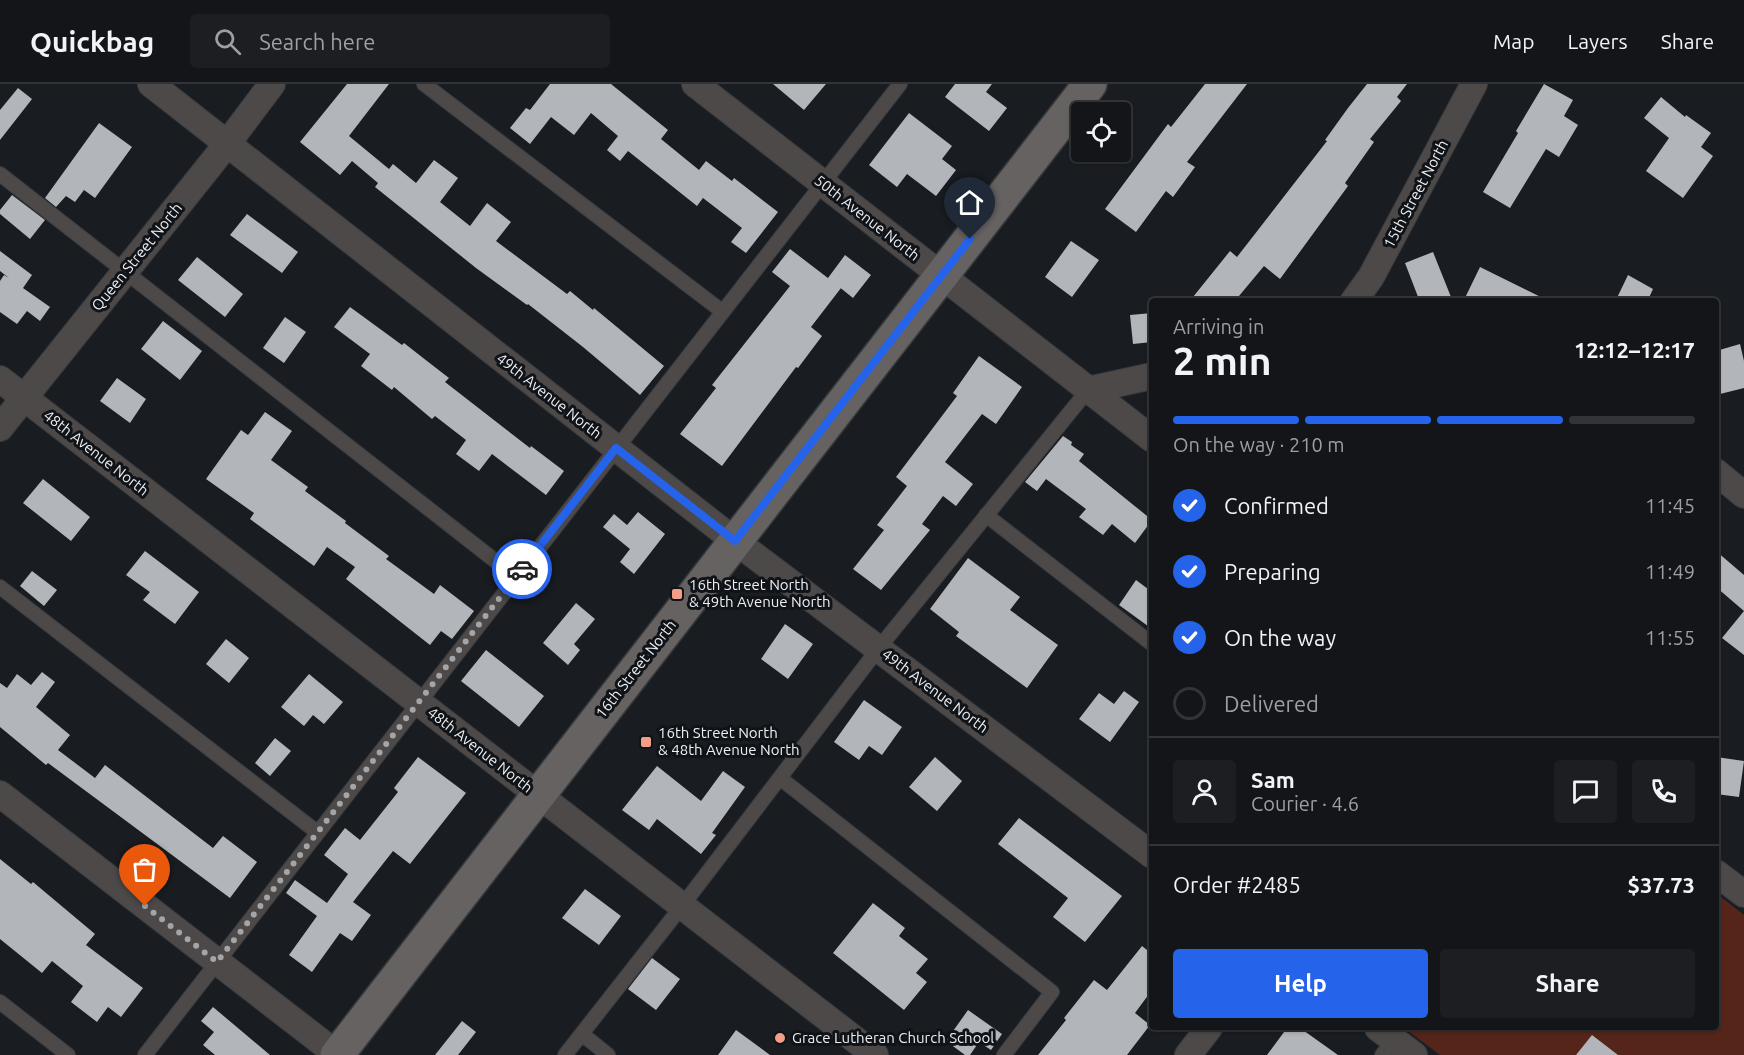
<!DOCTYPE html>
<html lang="en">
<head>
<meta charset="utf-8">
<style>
	body { margin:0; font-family:Ubuntu,sans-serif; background:#1c1e21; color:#f1f3f6; height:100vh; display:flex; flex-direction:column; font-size:22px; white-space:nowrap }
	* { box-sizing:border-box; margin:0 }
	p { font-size:20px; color:#9d9fa2 }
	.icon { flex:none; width:33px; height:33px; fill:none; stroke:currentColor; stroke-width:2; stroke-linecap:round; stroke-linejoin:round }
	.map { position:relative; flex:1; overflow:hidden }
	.side { position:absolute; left:1149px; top:214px; width:570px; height:732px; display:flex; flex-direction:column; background:#131518; border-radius:6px; box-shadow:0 2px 4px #0004,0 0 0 2px #323437 }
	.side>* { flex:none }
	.controls { position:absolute; left:1071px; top:18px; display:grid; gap:12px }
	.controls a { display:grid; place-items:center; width:60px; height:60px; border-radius:6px; background:#131518; box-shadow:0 2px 4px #0004,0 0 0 2px #323437; font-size:30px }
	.pin { position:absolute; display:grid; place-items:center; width:51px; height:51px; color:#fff; margin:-62px -26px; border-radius:50% 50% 50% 0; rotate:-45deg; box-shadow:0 0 6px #0007 }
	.pin .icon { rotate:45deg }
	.courier { position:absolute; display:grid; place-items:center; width:60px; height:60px; margin:-30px; border:4px solid #2563eb; border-radius:50%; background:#fff; color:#222; box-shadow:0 2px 8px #0007 }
	.head em { font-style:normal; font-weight:700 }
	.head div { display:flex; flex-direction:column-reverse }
	.head { display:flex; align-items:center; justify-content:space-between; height:102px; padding:0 24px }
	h1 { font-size:39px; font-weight:700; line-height:45px }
	.bar { display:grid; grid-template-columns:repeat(4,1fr); gap:9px 6px; align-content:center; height:72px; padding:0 24px }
	.bar i { height:8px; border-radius:4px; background:#323437 }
	.bar .selected { background:#2563eb }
	.bar p { grid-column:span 4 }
	.line { display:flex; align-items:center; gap:15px; padding:0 24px; border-top:2px solid #323437 }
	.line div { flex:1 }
	.round { display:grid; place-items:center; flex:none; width:63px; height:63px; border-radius:6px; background:#1c1e21 }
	ol { padding:0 24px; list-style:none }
	li { display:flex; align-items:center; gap:18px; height:66px }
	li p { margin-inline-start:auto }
	li .icon { padding:6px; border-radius:50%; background:#2563eb; color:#fff; stroke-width:4 }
	li:last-child { color:#9d9fa2 }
	li i { width:33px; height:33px; border:3px solid #323437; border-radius:50% }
	.action { display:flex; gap:12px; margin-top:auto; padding:12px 24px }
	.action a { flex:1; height:69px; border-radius:6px; background:#2563eb; color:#fff; font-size:24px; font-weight:700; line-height:69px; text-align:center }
	.action a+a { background:#1c1e21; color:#f1f3f6 }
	header { display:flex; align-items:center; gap:36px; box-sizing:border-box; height:84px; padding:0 30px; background:#131518; border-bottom:2px solid #323437 }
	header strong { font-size:28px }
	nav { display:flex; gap:33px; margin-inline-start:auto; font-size:21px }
	.search { width:420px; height:54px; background:#1c1e21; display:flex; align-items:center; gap:15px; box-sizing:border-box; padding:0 21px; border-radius:6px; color:#9d9fa2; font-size:22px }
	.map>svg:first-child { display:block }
</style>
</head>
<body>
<header>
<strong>Quickbag</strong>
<div class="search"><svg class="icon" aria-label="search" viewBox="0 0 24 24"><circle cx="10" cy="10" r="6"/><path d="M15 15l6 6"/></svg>Search here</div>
<nav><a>Map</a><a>Layers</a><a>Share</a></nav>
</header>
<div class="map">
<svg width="1744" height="971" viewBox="0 0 1744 971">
	<rect width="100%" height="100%" fill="#191c20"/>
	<!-- green -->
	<path fill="#55251a" d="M1716 809 1744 831V971H1440L1404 944H1716Z"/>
	<!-- building -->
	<path fill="#b2b6bb" d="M347 0H389L349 52 389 85 393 80 416 99 434 76 458 94 440 118 470 142 487 119 511 138 496 157 567 210 570 207 593 226 594 224 664 282 640 311 583 263 528 220 527 221 476 184 375 103 378 99 352 77 340 91 300 58Z
		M550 0H611L668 46 661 55 699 86 706 77 732 97 734 94 778 128 746 169 731 158 742 144 703 114 697 122 628 67 620 77 607 66 618 52 591 29 574 51 551 33 530 60 510 44 526 24 530 26Z
		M773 0H826L804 26Z
		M955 0H992L986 8 1007 24 989 47 945 13Z
		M1205 0H1247L1187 78 1195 83 1173 113 1166 107 1136 148 1105 125 1168 40 1171 43Z
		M1367 0H1407L1397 13 1401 17 1370 55 1374 58 1345 99 1348 102 1280 195 1264 182 1234 218H1189L1230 167 1237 173 1327 57 1325 56 1348 24Z
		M1544 0 1573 16 1564 32 1578 41 1559 73 1546 65 1510 124 1483 108 1518 49 1516 47Z
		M18 4 32 15 0 56V26Z
		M1661 13 1685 33 1686 31 1711 49 1701 63 1713 72 1683 114 1646 87 1669 54 1644 34Z
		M909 29 952 62 942 75 956 86 936 112 907 90 897 103 869 81Z
		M99 39 132 63 95 114 84 106 75 118 66 112 56 123 45 114Z
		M12 111 45 136 30 155 0 130V126Z
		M247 130 298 168 282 189 230 151Z
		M1071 157 1099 176 1072 213 1045 193Z
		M790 165 841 204 811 243 822 252 798 284 796 283 722 382 680 350 716 304 712 301 790 202 772 188Z
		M0 167 32 191 23 204 50 223 40 237 27 227 17 240 0 228V197L4 191 9 194 0 187Z
		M1433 168 1451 213 1442 218H1420L1405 179Z
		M845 171 871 191 853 214 828 194Z
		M197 173 243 210 225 233 178 196Z
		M1480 183 1551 218H1463Z
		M1628 191 1653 205 1647 218H1615Z
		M350 223 402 261 404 259 427 277 449 294 445 298 530 364 531 362 564 387 546 411 492 370 479 387 456 370 466 356 435 332 432 335 394 303 392 306 361 282 370 270 334 243Z
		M1152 229V258L1133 260 1130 231Z
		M285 233 306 248 284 279 263 264Z
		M163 237 202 267 180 296 141 265Z
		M1740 260 1744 277V304L1716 311V267Z
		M979 272 1022 303 996 340 982 330 945 378 973 400 956 422 943 412 922 440 930 446 881 506 853 485 884 446 877 441 907 402 896 393 957 312 953 309Z
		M117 294 146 315 130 339 100 317Z
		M265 328 292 347 271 376 308 403 305 407 346 437 345 439 389 472 386 475 434 510 440 501 474 527 452 555 441 547 430 561 346 495 355 483 327 463 314 482 250 435 254 429 206 395 241 346 248 351Z
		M1063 352 1072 358 1071 361 1084 370 1079 377 1152 436 1135 459 1112 440 1103 451 1079 433 1086 425 1046 395 1037 407 1025 398Z
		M43 395 90 433 71 457 23 419Z
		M638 428 665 450 634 490 620 478 630 465 603 443 614 430 627 441Z
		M145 467 199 508 175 540 143 516 150 508 126 491Z
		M1716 467 1744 491V571L1722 554 1744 527 1716 503Z
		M968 474 1020 513 1010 526 1058 561 1027 604 956 552 959 548 930 525Z
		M32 487 57 506 44 522 20 502Z
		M1136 496 1152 508V545L1119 521Z
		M576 519 595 535 574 560 580 566 568 581 543 559Z
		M785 540 813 560 788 595 761 575Z
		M226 555 249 574 229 599 206 580Z
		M486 566 544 612 519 643 461 597Z
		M42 588 55 598 36 623 70 651 58 666 95 694 105 681 213 764 223 752 257 778 230 814 48 679 46 681 0 643V599L7 604 17 590 31 601Z
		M309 590 343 618 324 640 313 631 304 642 281 623Z
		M1124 607 1139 618 1110 658 1079 635 1099 609 1114 620Z
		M864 616 902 643 882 671 869 662 859 676 834 658Z
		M275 654 291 667 270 692 255 679Z
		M418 673 466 709 410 780 393 767 353 818 371 831 352 857 340 849 312 888 289 871 317 832 286 809 295 796 327 819 348 790 324 771 345 744 360 756 398 708 394 704Z
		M935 673 962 697 937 727 909 703Z
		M1716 673 1744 677 1739 713 1716 710Z
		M657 682 701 717 723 687 745 703 712 749 716 751 701 770 657 735 649 746 622 726Z
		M1019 734 1122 812 1085 858 1053 833 1068 814 998 760Z
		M0 775 31 800 33 798 95 850 86 861 143 904 121 933 108 923 97 938 71 918 83 902 52 877 42 889 0 855Z
		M585 805 621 832 599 861 562 834Z
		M873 819 905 844 899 852 928 875 916 889 927 898 904 926 833 869Z
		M1142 862 1152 870V906L1135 929 1150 941 1127 971H1038L1066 936 1064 934 1094 896 1107 906Z
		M652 874 680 895 656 926 628 905Z
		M213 923 270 971H215L203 961 214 948 201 937Z
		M968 926 1002 950 991 966 979 958 970 971H965L946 957Z
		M462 937 476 948 458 971H435Z
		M1287 944H1300L1338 971H1267Z
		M736 946 770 971H718Z
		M1592 951 1618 971H1576Z"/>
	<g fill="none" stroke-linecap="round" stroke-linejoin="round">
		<!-- lane casing -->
		<g stroke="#373a3d" stroke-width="16">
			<path id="lane" d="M424 0 723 228
				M0 90 516 493
				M986 431 1152 560
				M0 503 317 748
				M780 694 1052 908 1004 971
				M0 918 68 971
				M582 950 608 971
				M145 971 900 0
				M565 971 682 822 878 565 1088 306
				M1382 971 1394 956"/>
		</g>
		<!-- street casing -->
		<g stroke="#373a3d" stroke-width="28">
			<path id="street" d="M151 0 735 457 1152 771
				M695 0 1152 355
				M1353 218 1371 193 1474 0
				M0 295 875 971
				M1088 306 1152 292
				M0 344 227 60 272 0
				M1716 388 1744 411
				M0 710 338 971
				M1716 789 1744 810
				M1378 944 1414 971
				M1188 971 1209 944"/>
		</g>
		<!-- secondary casing -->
		<g stroke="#373a3d" stroke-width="36">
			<path id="secondary" d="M337 971 1090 0"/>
		</g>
		<!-- lane -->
		<use href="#lane" stroke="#4c4948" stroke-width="14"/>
		<!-- street -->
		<use href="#street" stroke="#4c4948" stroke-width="26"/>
		<!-- secondary -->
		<use href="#secondary" stroke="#666261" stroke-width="33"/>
	</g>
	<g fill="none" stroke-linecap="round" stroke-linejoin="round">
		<!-- done -->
		<path stroke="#a3a5a8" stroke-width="6" stroke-dasharray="0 10.8" d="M145 822 217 878 522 485"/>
		<!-- route -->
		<path stroke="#2563eb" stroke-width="8" d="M522 485 616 364 735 457 970 155"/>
	</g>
	<!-- markers -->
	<g fill="#f49e88" stroke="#101317" stroke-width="2">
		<rect x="671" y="504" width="12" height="12" rx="3"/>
		<rect x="640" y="652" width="12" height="12" rx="3"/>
		<circle cx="780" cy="954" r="6"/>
	</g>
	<g text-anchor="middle" stroke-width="6" stroke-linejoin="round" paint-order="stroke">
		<!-- street labels -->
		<g font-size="15" fill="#edeff2" stroke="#101317">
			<text transform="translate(1416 110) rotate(-62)" y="5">15th Street North</text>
			<text transform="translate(867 134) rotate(38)" y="5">50th Avenue North</text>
			<text transform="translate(137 173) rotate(-51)" y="5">Queen Street North</text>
			<text transform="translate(549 312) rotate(38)" y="5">49th Avenue North</text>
			<text transform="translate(96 369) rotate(38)" y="5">48th Avenue North</text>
			<text transform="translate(636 585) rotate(-52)" y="5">16th Street North</text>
			<text transform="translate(935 607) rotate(37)" y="5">49th Avenue North</text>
			<text transform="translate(480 666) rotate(38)" y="5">48th Avenue North</text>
		</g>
		<!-- poi labels -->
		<g font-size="15" fill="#edeff2" stroke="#101317" text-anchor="start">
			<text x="689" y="506">16th Street North<tspan x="689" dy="17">&amp; 49th Avenue North</tspan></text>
			<text x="658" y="654">16th Street North<tspan x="658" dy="17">&amp; 48th Avenue North</tspan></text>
			<text x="792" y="959">Grace Lutheran Church School</text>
		</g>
	</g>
</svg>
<div class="controls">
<a><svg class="icon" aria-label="locate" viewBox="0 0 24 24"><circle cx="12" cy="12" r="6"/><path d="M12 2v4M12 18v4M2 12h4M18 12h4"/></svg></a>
</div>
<div class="pin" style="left:145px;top:822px;background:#ea580c"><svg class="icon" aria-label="bag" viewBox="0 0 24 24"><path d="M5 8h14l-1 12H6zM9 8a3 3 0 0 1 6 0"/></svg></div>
<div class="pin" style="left:970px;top:155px;background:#1f2937"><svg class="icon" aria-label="home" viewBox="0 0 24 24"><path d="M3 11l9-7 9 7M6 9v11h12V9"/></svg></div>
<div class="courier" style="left:522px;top:485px"><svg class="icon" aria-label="car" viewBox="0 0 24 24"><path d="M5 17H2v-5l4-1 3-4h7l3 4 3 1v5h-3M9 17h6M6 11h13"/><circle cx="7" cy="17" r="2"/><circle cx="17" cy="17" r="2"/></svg></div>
<section class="side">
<div class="head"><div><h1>2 min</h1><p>Arriving in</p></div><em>12:12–12:17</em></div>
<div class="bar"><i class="selected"></i><i class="selected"></i><i class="selected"></i><i></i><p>On the way · 210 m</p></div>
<ol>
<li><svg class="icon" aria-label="check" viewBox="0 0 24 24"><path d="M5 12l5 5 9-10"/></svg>Confirmed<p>11:45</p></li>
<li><svg class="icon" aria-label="check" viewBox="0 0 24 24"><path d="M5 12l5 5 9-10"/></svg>Preparing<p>11:49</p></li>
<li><svg class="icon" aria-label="check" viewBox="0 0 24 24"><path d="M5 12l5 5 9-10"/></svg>On the way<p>11:55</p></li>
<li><i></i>Delivered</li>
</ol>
<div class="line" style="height:108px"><a class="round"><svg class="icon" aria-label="person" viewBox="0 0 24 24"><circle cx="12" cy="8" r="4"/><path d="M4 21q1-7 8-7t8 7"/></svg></a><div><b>Sam</b><p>Courier · 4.6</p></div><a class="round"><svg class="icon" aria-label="chat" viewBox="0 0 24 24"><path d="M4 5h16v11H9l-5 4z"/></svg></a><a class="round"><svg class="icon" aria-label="phone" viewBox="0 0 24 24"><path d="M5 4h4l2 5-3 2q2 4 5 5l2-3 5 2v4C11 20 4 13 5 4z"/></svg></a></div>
<div class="line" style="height:78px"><div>Order #2485</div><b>$37.73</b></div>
<div class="action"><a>Help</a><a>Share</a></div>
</section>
</div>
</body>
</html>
